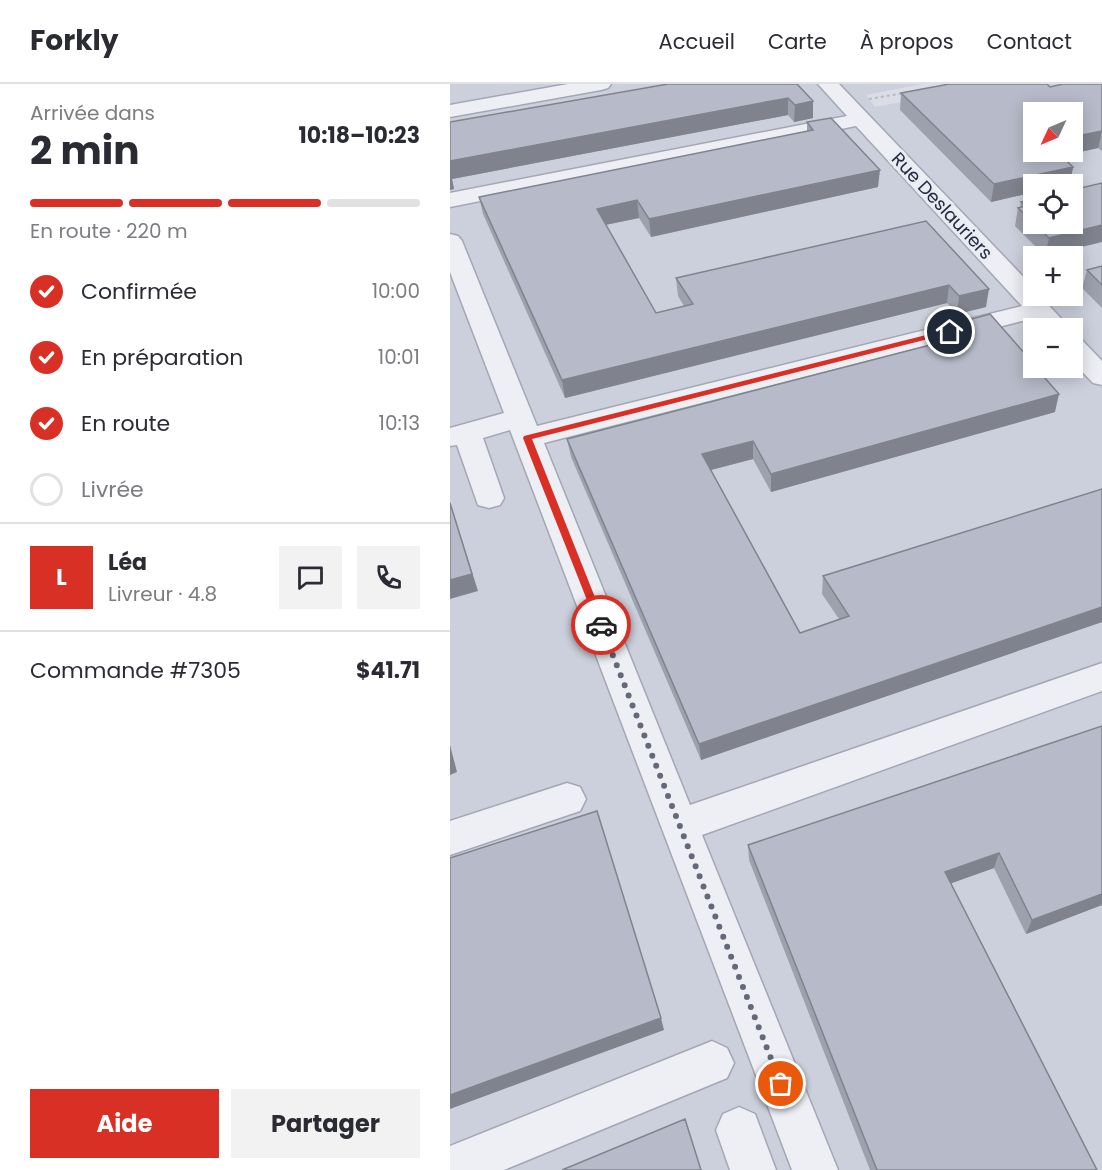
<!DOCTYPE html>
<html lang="fr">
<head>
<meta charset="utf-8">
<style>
	body { margin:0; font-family:Poppins,sans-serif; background:#f2f2f3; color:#2b2b33; height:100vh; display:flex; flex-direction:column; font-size:22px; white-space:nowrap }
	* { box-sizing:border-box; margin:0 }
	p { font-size:20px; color:#7c7c81 }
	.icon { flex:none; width:33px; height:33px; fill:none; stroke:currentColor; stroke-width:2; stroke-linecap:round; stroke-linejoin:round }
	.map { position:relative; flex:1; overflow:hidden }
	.drawer { display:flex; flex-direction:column; background:#fff; width:450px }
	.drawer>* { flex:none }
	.needle { width:39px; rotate:226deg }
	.buttons { position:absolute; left:573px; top:18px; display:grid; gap:12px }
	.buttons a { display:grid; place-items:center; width:60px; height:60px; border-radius:0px; background:#fff; box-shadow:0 3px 15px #0003; font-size:30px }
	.pin { position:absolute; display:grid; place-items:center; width:51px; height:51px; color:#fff; margin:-26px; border:3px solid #fff; border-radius:50%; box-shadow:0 2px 6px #0007 }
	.courier { position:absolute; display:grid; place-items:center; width:60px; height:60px; margin:-30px; border:4px solid #d93025; border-radius:50%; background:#fff; color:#222; box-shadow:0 2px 8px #0007 }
	.headline em { font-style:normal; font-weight:700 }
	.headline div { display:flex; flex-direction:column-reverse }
	.headline { display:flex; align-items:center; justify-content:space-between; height:102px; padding:0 30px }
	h1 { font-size:39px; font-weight:700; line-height:45px }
	.bar { display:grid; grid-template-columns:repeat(4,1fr); gap:9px 6px; align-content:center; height:72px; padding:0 30px }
	.bar i { height:8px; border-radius:4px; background:#e1e1e2 }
	.bar .current { background:#d93025 }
	.bar p { grid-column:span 4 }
	.line { display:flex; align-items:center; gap:15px; padding:0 30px; border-top:2px solid #e1e1e2 }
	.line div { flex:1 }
	.round { display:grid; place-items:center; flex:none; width:63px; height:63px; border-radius:0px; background:#f2f2f3 }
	ol { padding:0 30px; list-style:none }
	li { display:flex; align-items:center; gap:18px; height:66px }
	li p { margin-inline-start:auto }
	li .icon { padding:6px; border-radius:50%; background:#d93025; color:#fff; stroke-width:4 }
	li:last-child { color:#7c7c81 }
	li i { width:33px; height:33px; border:3px solid #e1e1e2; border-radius:50% }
	.cta { display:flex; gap:12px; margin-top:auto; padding:12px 30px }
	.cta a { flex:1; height:69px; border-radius:0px; background:#d93025; color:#fff; font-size:24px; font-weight:700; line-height:69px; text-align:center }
	.cta a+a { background:#f2f2f3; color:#2b2b33 }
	header { display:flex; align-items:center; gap:36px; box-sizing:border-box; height:84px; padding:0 30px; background:#fff; border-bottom:2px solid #e1e1e2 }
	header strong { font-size:28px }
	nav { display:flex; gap:33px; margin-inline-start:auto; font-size:21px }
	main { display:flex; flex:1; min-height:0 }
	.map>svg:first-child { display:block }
</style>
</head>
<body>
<header>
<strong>Forkly</strong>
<nav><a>Accueil</a><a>Carte</a><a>À propos</a><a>Contact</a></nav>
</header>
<main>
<section class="drawer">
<div class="headline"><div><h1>2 min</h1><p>Arrivée dans</p></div><em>10:18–10:23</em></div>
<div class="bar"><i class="current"></i><i class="current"></i><i class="current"></i><i></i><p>En route · 220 m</p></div>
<ol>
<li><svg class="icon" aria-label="check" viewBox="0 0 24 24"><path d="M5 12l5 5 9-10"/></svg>Confirmée<p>10:00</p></li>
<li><svg class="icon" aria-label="check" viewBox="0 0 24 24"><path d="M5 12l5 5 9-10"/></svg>En préparation<p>10:01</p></li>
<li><svg class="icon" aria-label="check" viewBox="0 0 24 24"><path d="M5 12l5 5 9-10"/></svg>En route<p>10:13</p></li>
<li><i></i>Livrée</li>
</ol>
<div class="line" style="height:108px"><b class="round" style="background:#d93025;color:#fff">L</b><div><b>Léa</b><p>Livreur · 4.8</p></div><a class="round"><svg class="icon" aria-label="chat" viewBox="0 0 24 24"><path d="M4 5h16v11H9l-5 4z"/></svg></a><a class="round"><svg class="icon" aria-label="phone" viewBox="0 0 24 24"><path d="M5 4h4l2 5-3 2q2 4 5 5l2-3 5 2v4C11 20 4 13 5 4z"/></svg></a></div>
<div class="line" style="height:78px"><div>Commande #7305</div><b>$41.71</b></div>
<div class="cta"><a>Aide</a><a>Partager</a></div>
</section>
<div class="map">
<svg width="652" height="1086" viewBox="0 0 652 1086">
	<rect width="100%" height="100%" fill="#dbdde6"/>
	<!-- built -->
	<path fill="#ccd0dc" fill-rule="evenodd" d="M0 0H472L416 11 425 23 548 0H652V1086H0ZM584 28H622V68H584ZM584 100H622V140H584ZM584 172H622V212H584ZM584 244H622V284H584Z"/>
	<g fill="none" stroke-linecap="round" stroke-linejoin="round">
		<!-- minor casing -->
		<g stroke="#a4a7b3" stroke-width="3">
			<path id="minor" d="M118 0H161L158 4 151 6 0 33V21Z
				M368 0H389L584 204V212H590L620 244H593L584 234 94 359 240 721 652 579V607L252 751 388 1086H342L60 346 33 354 54 414 50 421 39 424 28 421 7 361 0 362V344L54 329 0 188V150L8 152 12 157 87 342 572 222 406 42 0 123V109L397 32Z
				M622 253 631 255 652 277V301L643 299 622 277Z
				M117 699 130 703 136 715 130 727 0 771V737Z
				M262 957 277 964 284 979 277 994 54 1086H0V1062Z
				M289 1023 305 1030 326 1086H280L266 1046 273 1030Z"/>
		</g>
		<!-- path -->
		<path stroke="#b5b8c1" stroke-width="2" stroke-dasharray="3 3" stroke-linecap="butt" d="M419 15 477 5"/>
		<!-- minor -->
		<use href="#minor" fill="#edeff5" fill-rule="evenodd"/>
	</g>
	<!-- wall -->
	<path fill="#9da1ad" d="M347 0 363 34 344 38 338 31 2 95 4 105 0 106V38Z
		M652 0V67L648 64 611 72 623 83 620 100 541 118 450 26 451 9Z
		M357 38 428 103 201 153 189 134 156 141 206 229 234 222 228 212 226 194 476 137 536 223 507 230 497 219 115 314 33 130 29 113 357 47Z
		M652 99 595 172 565 142 568 124H570L571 118Z
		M652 182V224L632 204 637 186Z
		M507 239 605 328 321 408 303 375 261 386 350 549 389 535 372 510 373 492 652 405V538L251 676 121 373 117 355 504 255Z
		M652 642V821L576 850 544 784 501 799 647 1086H420L299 776 298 761Z"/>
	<!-- shaded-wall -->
	<path fill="#80838d" d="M338 14V31L2 95 4 105 0 106V77Z
		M363 17V34L344 38 345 21Z
		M652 47 648 64 593 76 595 68H622V53Z
		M623 83 620 100H584V108L541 118 544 100Z
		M430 86 428 103 201 153 199 135Z
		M187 116 189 134 149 142 147 125Z
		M652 141V158L595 172 599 154Z
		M499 201 497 219 115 314 112 296Z
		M539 205 536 223 507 230 509 212Z
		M609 310 605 328 321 408V390Z
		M303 357V375L253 388 252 370Z
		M0 418 28 507 0 515Z
		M652 523V538L251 676 249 660Z
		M0 661 7 688 0 691Z
		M549 769 544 784 491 803 495 788Z
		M652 810V821L576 850 582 836Z
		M211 934 214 946 0 1025V1011Z"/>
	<!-- building -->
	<path fill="#b7bbc9" stroke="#80838d" stroke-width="1.5" d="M218 0H347L363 17 345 21 338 14 0 77V38Z
		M499 0H597L600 3 613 0H652V47L622 53V28H584V68H607L623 83 544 100 451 9Z
		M381 34 430 86 199 135 187 116 147 125 206 229 243 220 226 194 476 137 539 205 509 212 499 201 112 296 29 113 363 46 357 38Z
		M652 99V141L599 154 584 140H622V106Z
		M584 115V139L568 124 576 122 571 118Z
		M652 182V201L637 186Z
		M540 230 584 280V284H586L609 310 321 390 303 357 252 370 350 549 399 532 373 492 652 405V523L249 660 117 355 515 252 507 239Z
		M0 419 22 490 0 496Z
		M652 642V810L582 836 549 769 495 788 647 1086H427L298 761Z
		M147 727 211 934 0 1011V774Z
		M235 1035 251 1086H112Z"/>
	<!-- route -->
	<path fill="#d93025" d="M500 245 502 246V249L82 355 156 541 155 544H148L73 354 74 352Z"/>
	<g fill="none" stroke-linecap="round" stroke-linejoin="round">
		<!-- done -->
		<path stroke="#646878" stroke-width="6" stroke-dasharray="0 10.8" d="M151 541 331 1000"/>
	</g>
	<g text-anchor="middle" stroke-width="6" stroke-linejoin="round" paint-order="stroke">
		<!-- far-street labels -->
		<g font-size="18" fill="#24293d" stroke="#eaecf4">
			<text transform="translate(492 122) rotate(47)" y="6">Rue Deslauriers</text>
		</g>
	</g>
</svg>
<div class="buttons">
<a><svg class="needle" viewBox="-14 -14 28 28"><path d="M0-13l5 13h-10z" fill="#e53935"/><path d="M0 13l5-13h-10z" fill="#7c7c81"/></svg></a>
<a><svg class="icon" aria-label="locate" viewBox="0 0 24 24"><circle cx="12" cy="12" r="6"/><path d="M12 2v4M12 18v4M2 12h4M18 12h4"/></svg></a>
<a>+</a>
<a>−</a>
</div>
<div class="pin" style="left:331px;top:1000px;background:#ea580c"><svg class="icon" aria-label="bag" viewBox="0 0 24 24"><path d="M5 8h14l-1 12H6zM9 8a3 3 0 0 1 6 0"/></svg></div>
<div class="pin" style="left:500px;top:248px;background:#1f2937"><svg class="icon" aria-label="home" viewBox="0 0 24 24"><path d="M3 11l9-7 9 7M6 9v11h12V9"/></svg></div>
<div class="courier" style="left:151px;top:541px"><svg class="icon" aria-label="car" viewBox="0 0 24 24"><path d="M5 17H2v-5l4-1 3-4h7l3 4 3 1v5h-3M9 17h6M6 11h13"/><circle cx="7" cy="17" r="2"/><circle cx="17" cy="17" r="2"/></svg></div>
</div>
</main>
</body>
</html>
